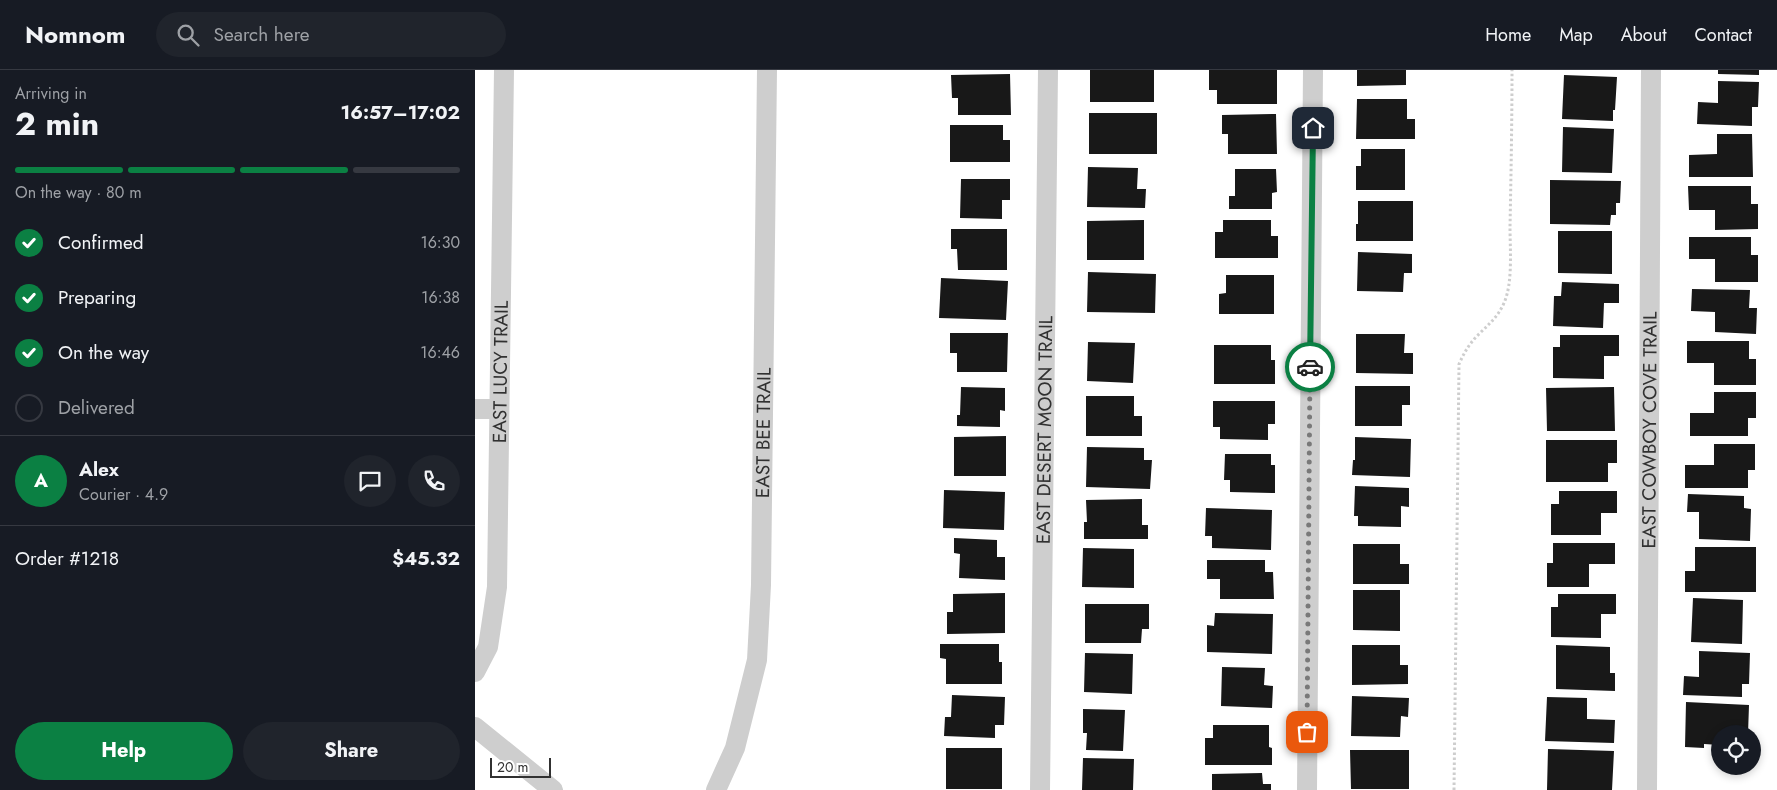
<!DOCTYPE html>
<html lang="en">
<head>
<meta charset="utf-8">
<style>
	body { margin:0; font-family:Jost,sans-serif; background:#20242c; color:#f1f3f6; height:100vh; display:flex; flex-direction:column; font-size:19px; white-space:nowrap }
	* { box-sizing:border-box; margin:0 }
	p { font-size:16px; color:#9ea1a6 }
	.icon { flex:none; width:28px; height:28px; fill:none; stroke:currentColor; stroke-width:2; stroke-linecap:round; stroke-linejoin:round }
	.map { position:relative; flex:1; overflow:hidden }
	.drawer { display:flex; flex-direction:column; background:#171b24; width:475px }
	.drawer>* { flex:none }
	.buttons { position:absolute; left:1236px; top:655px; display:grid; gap:10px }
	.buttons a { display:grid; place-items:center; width:50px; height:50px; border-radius:50%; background:#171b24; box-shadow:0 2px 8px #0003; font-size:25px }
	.scale { position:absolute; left:15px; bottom:12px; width:61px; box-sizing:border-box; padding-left:5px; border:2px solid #313131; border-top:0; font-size:14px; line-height:18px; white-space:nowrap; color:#313131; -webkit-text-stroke:4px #fff; paint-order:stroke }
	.pin { position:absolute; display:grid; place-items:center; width:42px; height:42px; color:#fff; margin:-21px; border-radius:10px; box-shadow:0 2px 8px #0006 }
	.courier { position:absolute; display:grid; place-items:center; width:50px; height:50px; margin:-25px; border:4px solid #0b8043; border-radius:50%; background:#fff; color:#222; box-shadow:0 1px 6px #0007 }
	.head em { font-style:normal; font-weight:700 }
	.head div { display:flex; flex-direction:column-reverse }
	.head { display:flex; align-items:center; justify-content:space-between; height:85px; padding:0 15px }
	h1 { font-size:32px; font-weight:700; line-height:38px }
	.bar { display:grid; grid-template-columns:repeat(4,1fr); gap:8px 5px; align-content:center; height:60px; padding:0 15px }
	.bar i { height:6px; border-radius:4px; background:#363941 }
	.bar .selected { background:#0b8043 }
	.bar p { grid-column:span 4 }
	.line { display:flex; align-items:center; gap:12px; padding:0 15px; border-top:1px solid #363941 }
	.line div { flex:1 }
	.round { display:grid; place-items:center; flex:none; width:52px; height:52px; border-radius:26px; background:#20242c }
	ol { padding:0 15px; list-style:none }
	li { display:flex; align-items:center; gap:15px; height:55px }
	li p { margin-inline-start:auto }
	li .icon { padding:5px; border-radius:50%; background:#0b8043; color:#fff; stroke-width:4 }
	li:last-child { color:#9ea1a6 }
	li i { width:28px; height:28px; border:2px solid #363941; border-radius:50% }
	.cta { display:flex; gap:10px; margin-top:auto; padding:10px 15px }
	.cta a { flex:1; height:58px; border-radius:30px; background:#0b8043; color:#fff; font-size:20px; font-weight:700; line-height:58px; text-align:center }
	.cta a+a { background:#20242c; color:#f1f3f6 }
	header { display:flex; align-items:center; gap:30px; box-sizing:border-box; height:70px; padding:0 25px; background:#171b24; border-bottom:1px solid #363941 }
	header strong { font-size:24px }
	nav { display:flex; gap:28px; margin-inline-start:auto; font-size:18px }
	.search { width:350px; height:45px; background:#20242c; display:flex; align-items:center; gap:12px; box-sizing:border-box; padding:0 18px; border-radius:28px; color:#9ea1a6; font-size:19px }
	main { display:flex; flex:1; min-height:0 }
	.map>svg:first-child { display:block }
</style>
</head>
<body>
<header>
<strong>Nomnom</strong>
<div class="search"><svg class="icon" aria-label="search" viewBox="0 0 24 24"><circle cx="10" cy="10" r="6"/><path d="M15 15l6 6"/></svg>Search here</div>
<nav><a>Home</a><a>Map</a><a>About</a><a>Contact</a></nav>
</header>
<main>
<section class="drawer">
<div class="head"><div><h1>2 min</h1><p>Arriving in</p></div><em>16:57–17:02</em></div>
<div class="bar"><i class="selected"></i><i class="selected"></i><i class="selected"></i><i></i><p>On the way · 80 m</p></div>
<ol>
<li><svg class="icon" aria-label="check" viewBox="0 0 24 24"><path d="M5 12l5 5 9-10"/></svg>Confirmed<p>16:30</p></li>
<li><svg class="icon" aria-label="check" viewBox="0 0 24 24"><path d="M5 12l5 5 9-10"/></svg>Preparing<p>16:38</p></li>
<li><svg class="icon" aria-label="check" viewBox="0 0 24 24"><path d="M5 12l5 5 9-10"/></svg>On the way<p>16:46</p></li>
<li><i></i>Delivered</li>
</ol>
<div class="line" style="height:90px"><b class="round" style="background:#0b8043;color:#fff">A</b><div><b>Alex</b><p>Courier · 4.9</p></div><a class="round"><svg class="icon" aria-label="chat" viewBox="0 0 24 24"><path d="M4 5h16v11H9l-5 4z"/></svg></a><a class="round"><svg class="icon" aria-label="phone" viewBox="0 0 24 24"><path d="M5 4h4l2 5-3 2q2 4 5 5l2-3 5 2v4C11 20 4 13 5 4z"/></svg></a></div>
<div class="line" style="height:65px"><div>Order #1218</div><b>$45.32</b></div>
<div class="cta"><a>Help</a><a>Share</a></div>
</section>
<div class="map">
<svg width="1302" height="720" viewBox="0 0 1302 720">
	<rect width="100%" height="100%" fill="#fff"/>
	<!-- building -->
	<path fill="#181818" d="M615 0H679V32H615Z
		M734 0H802V34H742V20H734Z
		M882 0H931V15L882 16Z
		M1243 0H1284V5L1243 4Z
		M535 4 536 45H483V28H477L476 5Z
		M1089 5 1142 7 1140 40H1138V51L1087 49Z
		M1243 11 1284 12 1283 37H1277V56L1222 54 1223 32 1243 33Z
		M882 29H932V49H940V69H881Z
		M614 43H682V84H614Z
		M801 44 802 84H753V64H747V45Z
		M475 55H528V70H535V92H475Z
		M1088 57 1139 59 1137 103 1087 102Z
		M1242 64H1277L1278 107H1214V85L1242 84Z
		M886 79H930V120H881V96H886Z
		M613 97 663 98 662 119H671L670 138 612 137Z
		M760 99H801L802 122 797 123V139H754V126H760Z
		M486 109H535V130H527V149L485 148Z
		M1075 110 1146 111 1145 133H1141V145H1136L1135 155 1075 154Z
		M1213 116H1276V134H1283V159L1240 160V140H1214Z
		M883 131H938V171H881V154H883Z
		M669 150V190H612V151Z
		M748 150H796V166H803V188H740V162H748Z
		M476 159H532V200H483L482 179H476Z
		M1083 161H1137V204L1083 203Z
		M1214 167H1276V185H1283V212H1240V189H1214Z
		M883 182 937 184V203H929L928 222 882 221Z
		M613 202 681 204 680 243 612 242Z
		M751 205H799V244H744V224L751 223Z
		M466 208 533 211 531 250 464 248Z
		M1087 212 1144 214V233H1129L1128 258 1078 256 1079 226H1086Z
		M1217 219 1275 220 1274 238H1282L1281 264 1240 262V242L1216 241Z
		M475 263H533L532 302H482V283H475Z
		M881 264H930L929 283H938V304L881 303Z
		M1085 265H1144V286H1129V309L1078 308V277H1085Z
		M1212 271H1274V289H1281V315H1239V293H1212Z
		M613 272 660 273 658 313 612 311Z
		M739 275H796V290H800V314H739Z
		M880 316H935V335H927V356H880Z
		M486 317 530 318V341L525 340V357L482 356V345H485Z
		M1139 317 1140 361H1072L1071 318Z
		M1239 322H1281V348H1273V366H1215V343H1239Z
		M611 326H659V346H667V366H611Z
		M738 331H800V354H793V370L745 369V357H738Z
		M531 366V406H479V367Z
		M880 367 936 369 935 407 877 405 878 390H880Z
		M1071 370H1142V393H1133V412H1071Z
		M1239 374H1280V400H1273V418H1210V395H1239Z
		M612 377 669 378V390H677L675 419 611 417Z
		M750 384H796V395H800V423L755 422V410H749Z
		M880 416 934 418V437L926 436V457L883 456V446H879Z
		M469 420 530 422 529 460 468 458Z
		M1084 421H1142V443H1126V465H1076V434H1084Z
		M1213 424 1269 426V438L1276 439 1275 471 1224 469V442H1212Z
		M667 429V455H673V469H609V452H612L611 430Z
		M731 438 797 440 796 480 737 478V466H730Z
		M479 468 522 470V487H530V510L484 508 485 484 479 483Z
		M1078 473H1140V494H1114V517H1072V493H1078Z
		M878 474H925V494H934V514H878Z
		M1220 477H1281V522H1210V501H1220Z
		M608 478 659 479V518L607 517Z
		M732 490H790V502H798L799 529H745V509H732Z
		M878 520H925V561L878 560Z
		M530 523V563L472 564V542H478V524Z
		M1083 524H1141V544H1126V568L1076 567V537H1083Z
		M1218 528 1268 530 1267 574 1216 572Z
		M610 534H674V559H667L666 573H610Z
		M740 543 798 544 797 584 732 582V555L739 556Z
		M465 574H524V592H527V614H471V589L465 588Z
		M877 575H925V595H933V614L877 615Z
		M1081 575 1135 577V603H1140V621L1081 619Z
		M1224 581 1275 583 1274 614H1267V627L1208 625 1209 606 1224 607Z
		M610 583 658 584 657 624 609 622Z
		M747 597 790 598 789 615 798 616 797 638 746 636Z
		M477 625 530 627 529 655H520V668L469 666 470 647H476Z
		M877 626 934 628 933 647 926 646 925 667 876 666Z
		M1072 627 1112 628V649L1140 650 1139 673 1070 671Z
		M1211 632 1274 635 1273 664H1245V675L1229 674V678L1210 677Z
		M608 639 650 640 648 681 611 680 612 663H608Z
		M738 655H794V677L797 678V695H730V668H738Z
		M471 678H527V719H471Z
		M1073 679 1139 681 1137 720H1072Z
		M875 680H934V719H876Z
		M608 688 659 689 658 720H607Z
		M787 703 788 714H796V720H737V704Z"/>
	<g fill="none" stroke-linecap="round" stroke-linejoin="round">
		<!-- path -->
		<path stroke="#cecece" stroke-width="3" stroke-dasharray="2.5 2.5" stroke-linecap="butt" d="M979 720 984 294C989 283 994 274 1003 265 1013 255 1023 247 1029 233 1038 213 1035 179 1035 157 1036 105 1037 52 1037 0"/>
		<!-- minor -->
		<g stroke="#cecece" stroke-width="20">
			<path d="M0 339H24"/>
			<path id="s1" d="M0 602 13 577 22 517 29 0"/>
			<path d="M0 657 78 720"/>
			<path id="s2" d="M241 720 260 678 282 590 286 515 292 0"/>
			<path id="s3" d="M565 720 573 0"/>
			<path d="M832 720 838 0"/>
			<path id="s4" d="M1172 720 1176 0"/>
		</g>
	</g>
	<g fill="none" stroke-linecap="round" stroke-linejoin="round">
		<!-- done -->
		<path stroke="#797979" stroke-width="5" stroke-dasharray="0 9" d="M832 662 835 297"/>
		<!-- route -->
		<path stroke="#0b8043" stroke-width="6" d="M835 297 838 58"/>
	</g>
	<g text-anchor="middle" stroke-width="5" stroke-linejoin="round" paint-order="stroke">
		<!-- street labels -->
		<g font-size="19" fill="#313131" stroke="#fff">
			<text dy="7" stroke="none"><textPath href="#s1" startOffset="304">EAST LUCY TRAIL</textPath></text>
			<text dy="7" stroke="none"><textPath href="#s3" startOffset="360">EAST DESERT MOON TRAIL</textPath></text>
			<text dy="7" stroke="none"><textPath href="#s4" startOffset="360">EAST COWBOY COVE TRAIL</textPath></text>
			<text dy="7" stroke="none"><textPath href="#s2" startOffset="364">EAST BEE TRAIL</textPath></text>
		</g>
	</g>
</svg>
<div class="buttons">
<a><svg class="icon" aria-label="locate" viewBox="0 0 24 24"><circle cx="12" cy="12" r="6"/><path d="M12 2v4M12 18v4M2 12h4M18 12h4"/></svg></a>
</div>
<div class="scale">20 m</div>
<div class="pin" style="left:832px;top:662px;background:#ea580c"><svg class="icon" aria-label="bag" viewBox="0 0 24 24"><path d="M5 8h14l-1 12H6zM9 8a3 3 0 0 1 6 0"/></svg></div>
<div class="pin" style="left:838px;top:58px;background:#1f2937"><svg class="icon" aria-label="home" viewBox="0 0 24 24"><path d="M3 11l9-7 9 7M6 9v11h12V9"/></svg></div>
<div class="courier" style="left:835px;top:297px"><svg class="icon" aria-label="car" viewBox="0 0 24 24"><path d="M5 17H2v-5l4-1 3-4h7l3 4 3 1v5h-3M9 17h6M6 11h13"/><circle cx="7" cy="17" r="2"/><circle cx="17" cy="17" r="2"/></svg></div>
</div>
</main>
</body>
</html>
